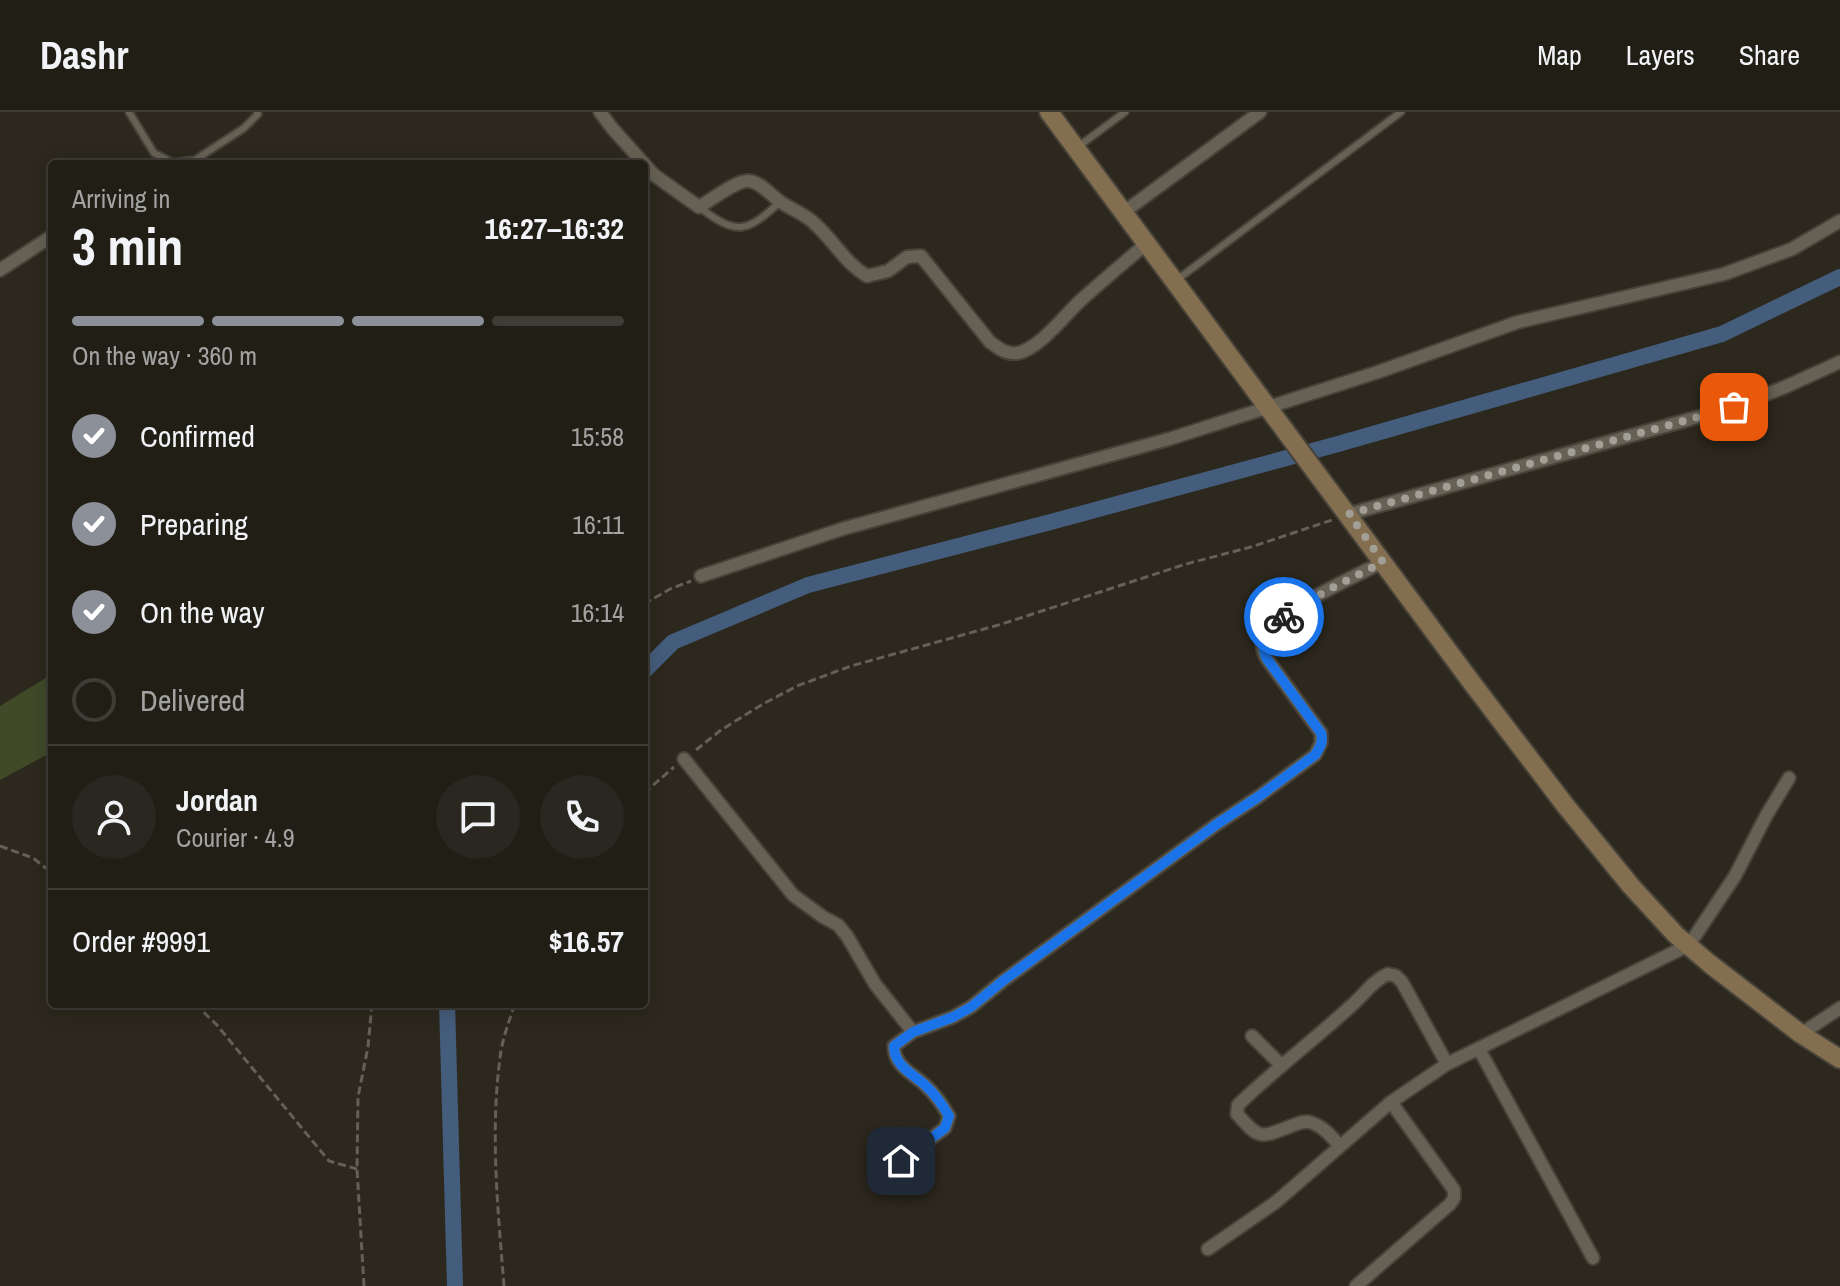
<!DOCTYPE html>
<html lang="en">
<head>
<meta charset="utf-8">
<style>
	body { margin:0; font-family:"Archivo Narrow",sans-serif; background:#29271f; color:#f1f3f6; height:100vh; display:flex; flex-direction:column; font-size:30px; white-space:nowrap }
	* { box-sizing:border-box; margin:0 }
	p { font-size:26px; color:#a2a2a1 }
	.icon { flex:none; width:44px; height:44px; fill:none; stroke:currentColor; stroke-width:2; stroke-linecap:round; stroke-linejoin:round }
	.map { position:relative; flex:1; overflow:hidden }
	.sheet { position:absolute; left:48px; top:48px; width:600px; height:848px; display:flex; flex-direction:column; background:#211e16; border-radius:8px; box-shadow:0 4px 20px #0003,0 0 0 2px #3e3c35 }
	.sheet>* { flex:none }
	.pin { position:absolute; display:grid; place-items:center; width:68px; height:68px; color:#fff; margin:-34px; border-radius:16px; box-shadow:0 4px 12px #0006 }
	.courier { position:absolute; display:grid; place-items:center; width:80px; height:80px; margin:-40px; border:6px solid #1a73e8; border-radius:50%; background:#fff; color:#222; box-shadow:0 2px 10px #0007 }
	.head em { font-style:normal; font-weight:700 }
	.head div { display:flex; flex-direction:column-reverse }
	.head { display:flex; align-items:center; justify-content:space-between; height:136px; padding:0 24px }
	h1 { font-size:52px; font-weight:700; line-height:60px }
	.bar { display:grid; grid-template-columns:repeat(4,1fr); gap:12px 8px; align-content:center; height:96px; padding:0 24px }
	.bar i { height:10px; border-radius:6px; background:#3e3c35 }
	.bar .selected { background:#8c9099 }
	.bar p { grid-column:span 4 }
	.line { display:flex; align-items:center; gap:20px; padding:0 24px; border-top:2px solid #3e3c35 }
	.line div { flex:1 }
	.round { display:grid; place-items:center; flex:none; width:84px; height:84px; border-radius:42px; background:#29271f }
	ol { padding:0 24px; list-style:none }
	li { display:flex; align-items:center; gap:24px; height:88px }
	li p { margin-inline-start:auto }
	li .icon { padding:8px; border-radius:50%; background:#8c9099; color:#fff; stroke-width:4 }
	li:last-child { color:#a2a2a1 }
	li i { width:44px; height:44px; border:4px solid #3e3c35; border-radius:50% }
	header { display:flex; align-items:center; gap:48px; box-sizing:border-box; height:112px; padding:0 40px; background:#211e16; border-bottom:2px solid #3e3c35 }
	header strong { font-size:38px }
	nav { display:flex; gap:44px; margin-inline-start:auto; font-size:28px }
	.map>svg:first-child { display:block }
</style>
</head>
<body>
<header>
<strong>Dashr</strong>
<nav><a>Map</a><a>Layers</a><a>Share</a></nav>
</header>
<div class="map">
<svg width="1840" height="1174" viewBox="0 0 1840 1174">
	<rect width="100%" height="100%" fill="#2c281d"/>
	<!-- green -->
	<path fill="#404a29" d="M52 562V640L0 668V594Z"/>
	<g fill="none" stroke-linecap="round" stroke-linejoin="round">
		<!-- canal -->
		<path stroke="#455d7c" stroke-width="16" d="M644 559 673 530 808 473 1047 411 1338 332 1722 222 1840 165
			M447 892 455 1174"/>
		<!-- lane casing -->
		<g stroke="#464239" stroke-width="10">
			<path id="lane" d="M129 0 154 41 173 51 195 48 244 16 258 2 257 0
				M1079 34 1125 0
				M699 95C737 124 746 121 780 90
				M1178 167 1401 0"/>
		</g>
		<!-- street casing -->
		<g stroke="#464239" stroke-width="16">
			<path id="street" d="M600 0 612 16 654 63 699 95C711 88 737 68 748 69 759 69 770 82 779 89 790 97 804 101 815 112 834 129 845 151 867 164L888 159 907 145 921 144 990 230C998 236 1007 243 1018 241 1040 236 1064 204 1080 189 1102 169 1125 150 1147 131
				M1124 100 1260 0
				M0 158 52 124
				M1349 402 1734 295 1785 275 1840 250
				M701 464 842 417 1169 327 1378 260 1518 210 1724 162 1792 137 1840 109
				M684 647 793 783 823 805 838 813 847 824 875 872 913 920 953 905 971 895 1004 868 1217 712 1258 685 1315 643 1321 631V621L1267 547C1264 542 1261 536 1263 529 1269 502 1358 463 1383 450
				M1801 922 1840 896
				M1252 924 1281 953
				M1479 937 1593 1146
				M1339 1033C1331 1024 1322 1013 1309 1010 1303 1009 1297 1012 1291 1014 1260 1026 1260 1028 1237 1002L1238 993C1274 958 1314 928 1351 894 1363 884 1373 868 1388 862L1396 864 1402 870 1447 952
				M901 1049 945 1016 949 1004C942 992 935 982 925 973 912 961 894 954 894 934L913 920
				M1208 1137 1276 1090 1391 990 1447 952 1689 833 1735 764 1766 704 1789 666
				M1356 1174 1450 1092 1454 1086V1078L1449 1071 1391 990"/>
		</g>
		<!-- secondary casing -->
		<g stroke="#464239" stroke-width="22">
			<path id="secondary" d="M1049 0 1472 571 1565 693 1631 774 1676 823 1710 852 1801 922 1840 947"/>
		</g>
		<!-- path -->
		<path stroke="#646056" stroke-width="3" stroke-dasharray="8 4" stroke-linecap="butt" d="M644 492 670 477 691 469
			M696 638 721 618 763 592 797 574 851 554 1002 512 1186 452 1251 435 1332 408
			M644 681 674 655
			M0 734 33 746 52 761
			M195 892 216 912 329 1049 357 1057
			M364 1174 357 1057 358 985 368 935 372 892
			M504 1174C498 1099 490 1021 500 946 502 928 509 909 515 892"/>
		<!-- lane -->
		<use href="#lane" stroke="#666154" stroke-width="6"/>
		<!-- street -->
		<use href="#street" stroke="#666154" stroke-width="12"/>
		<!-- secondary -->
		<use href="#secondary" stroke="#846e50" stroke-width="18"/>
	</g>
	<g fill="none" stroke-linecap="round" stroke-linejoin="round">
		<!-- done -->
		<path stroke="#a29f97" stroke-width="8" stroke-dasharray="0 14.4" d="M1284 505 1326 479 1383 450 1349 402 1734 295"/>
		<!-- route -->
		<path stroke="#1a73e8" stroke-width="10" d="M901 1049 945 1016 949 1004C942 992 935 982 925 973 912 961 894 954 894 934L913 920 953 905 971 895 1004 868 1217 712 1258 685 1315 643C1320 636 1324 629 1321 621L1267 547C1258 529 1269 517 1284 505"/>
	</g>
</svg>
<div class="pin" style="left:1734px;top:295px;background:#ea580c"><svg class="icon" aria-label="bag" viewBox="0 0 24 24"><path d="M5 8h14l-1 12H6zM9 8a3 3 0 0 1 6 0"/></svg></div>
<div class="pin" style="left:901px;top:1049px;background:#1f2937"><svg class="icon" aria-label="home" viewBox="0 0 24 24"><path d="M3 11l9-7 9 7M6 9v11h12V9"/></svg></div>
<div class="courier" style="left:1284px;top:505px"><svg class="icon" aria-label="bike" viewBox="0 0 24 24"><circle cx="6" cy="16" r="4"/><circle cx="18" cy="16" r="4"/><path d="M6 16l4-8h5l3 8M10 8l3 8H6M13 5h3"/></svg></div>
<section class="sheet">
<div class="head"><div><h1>3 min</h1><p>Arriving in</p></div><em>16:27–16:32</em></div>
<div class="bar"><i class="selected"></i><i class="selected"></i><i class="selected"></i><i></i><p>On the way · 360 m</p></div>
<ol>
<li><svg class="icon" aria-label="check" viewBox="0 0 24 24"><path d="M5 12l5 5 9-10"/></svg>Confirmed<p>15:58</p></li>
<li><svg class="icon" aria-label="check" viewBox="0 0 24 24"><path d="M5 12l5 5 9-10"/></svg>Preparing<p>16:11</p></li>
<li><svg class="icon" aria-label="check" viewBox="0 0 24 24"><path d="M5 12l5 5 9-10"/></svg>On the way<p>16:14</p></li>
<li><i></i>Delivered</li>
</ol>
<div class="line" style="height:144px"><a class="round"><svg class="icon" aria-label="person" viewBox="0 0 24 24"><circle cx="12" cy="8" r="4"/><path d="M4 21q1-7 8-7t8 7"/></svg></a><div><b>Jordan</b><p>Courier · 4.9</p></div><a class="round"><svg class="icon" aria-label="chat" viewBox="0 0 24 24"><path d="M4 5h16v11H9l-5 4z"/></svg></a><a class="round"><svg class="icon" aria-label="phone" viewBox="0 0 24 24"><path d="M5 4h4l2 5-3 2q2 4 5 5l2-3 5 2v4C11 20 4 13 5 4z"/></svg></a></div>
<div class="line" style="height:104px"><div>Order #9991</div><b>$16.57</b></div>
</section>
</div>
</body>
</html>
